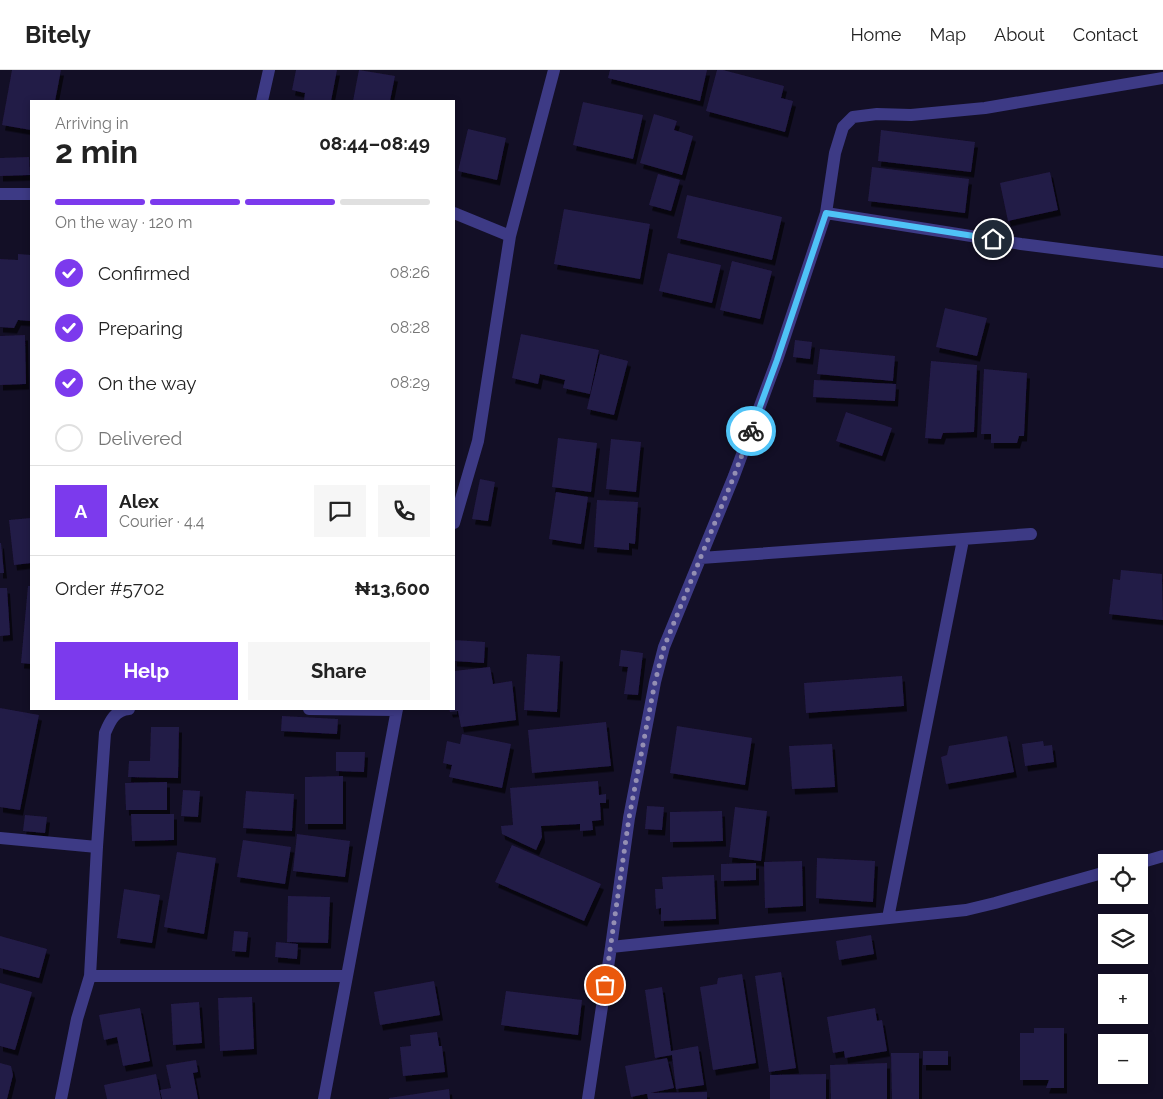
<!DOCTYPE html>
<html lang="en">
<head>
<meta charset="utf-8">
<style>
	body { margin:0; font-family:Raleway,sans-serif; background:#f6f6f6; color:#222; height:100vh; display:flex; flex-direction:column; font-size:19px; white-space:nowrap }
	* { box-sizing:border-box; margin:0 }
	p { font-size:16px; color:#767676 }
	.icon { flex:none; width:28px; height:28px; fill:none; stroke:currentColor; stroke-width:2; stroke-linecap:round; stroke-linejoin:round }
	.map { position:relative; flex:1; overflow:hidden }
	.drawer { position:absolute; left:30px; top:30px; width:425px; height:610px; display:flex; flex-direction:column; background:#fff; border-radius:0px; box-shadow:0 2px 8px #0003 }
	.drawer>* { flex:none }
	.buttons { position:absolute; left:1098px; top:784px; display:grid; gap:10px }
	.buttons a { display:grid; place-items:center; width:50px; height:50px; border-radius:0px; background:#fff; box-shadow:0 2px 8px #0003; font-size:25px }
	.pin { position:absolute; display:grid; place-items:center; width:42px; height:42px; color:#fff; margin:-21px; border:2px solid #fff; border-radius:50%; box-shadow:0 1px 5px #0007 }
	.courier { position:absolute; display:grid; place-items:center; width:50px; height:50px; margin:-25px; border:4px solid #4fc3f7; border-radius:50%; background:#fff; color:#222; box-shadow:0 1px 6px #0007 }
	.summary em { font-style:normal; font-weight:700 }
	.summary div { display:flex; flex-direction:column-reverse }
	.summary { display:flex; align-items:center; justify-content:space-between; height:85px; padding:0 25px }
	h1 { font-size:32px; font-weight:700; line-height:38px }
	.bar { display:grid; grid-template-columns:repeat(4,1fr); gap:8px 5px; align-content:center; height:60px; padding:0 25px }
	.bar i { height:6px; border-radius:4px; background:#e0e0e0 }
	.bar .active { background:#7c3aed }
	.bar p { grid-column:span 4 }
	.line { display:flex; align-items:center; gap:12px; padding:0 25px; border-top:1px solid #e0e0e0 }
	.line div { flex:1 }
	.round { display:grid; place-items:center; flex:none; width:52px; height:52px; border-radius:0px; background:#f6f6f6 }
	ol { padding:0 25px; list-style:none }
	li { display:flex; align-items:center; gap:15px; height:55px }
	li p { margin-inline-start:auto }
	li .icon { padding:5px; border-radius:50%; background:#7c3aed; color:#fff; stroke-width:4 }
	li:last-child { color:#767676 }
	li i { width:28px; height:28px; border:2px solid #e0e0e0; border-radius:50% }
	.primary-button { display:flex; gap:10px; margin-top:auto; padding:10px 25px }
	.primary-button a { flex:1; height:58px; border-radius:0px; background:#7c3aed; color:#fff; font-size:20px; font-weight:700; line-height:58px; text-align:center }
	.primary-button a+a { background:#f6f6f6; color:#222 }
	header { display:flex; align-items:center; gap:30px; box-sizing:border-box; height:70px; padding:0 25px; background:#fff; border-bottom:1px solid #e0e0e0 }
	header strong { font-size:24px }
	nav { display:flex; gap:28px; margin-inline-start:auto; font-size:18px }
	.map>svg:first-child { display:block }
</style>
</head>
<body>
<header>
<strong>Bitely</strong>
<nav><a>Home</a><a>Map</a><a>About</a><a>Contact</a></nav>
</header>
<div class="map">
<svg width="1163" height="1029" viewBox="0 0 1163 1029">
	<defs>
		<filter id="shadow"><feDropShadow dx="3" dy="5.5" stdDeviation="0" flood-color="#0009"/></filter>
	</defs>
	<rect width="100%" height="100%" fill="#130f26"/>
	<!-- building -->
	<path fill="#241b47" filter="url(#shadow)" d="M12 0H61L55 31H31V60L2 55Z
		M296 0H337L331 31H304L305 23 292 20Z
		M359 0 395 6 390 31H353Z
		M610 0H707L700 31 608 8Z
		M717 0H723L784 16 781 28 793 31 785 62 706 41Z
		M583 32 643 45 633 89 573 75Z
		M654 44 677 51 674 60 693 66 682 105 640 93Z
		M468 59 506 68 497 110 458 101Z
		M881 60 975 72 971 102 878 91Z
		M29 87 30 105 0 106V88Z
		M872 97 969 109 965 143 868 131Z
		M1050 102 1058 140 1008 151 1000 113Z
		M658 104 680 110 671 141 649 135Z
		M687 125 782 147 772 190 677 168Z
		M564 139 650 154 640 209 554 194Z
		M668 183 721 195 712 233 659 221Z
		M18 184 31 185V251L18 250 14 258 0 257V189L18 190Z
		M732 191 772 201 760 249 720 240Z
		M945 238 987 248 977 286 936 277Z
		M521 264 599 280 590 324 563 318 565 310 540 304 538 314 512 308Z
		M25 265 26 314 0 315V266Z
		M795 270 812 272 810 289 793 287Z
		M820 279 895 286 893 311 817 304Z
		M600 284 628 291 614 345 587 339Z
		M931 291 977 295 974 362 943 363 941 369 925 368Z
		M984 299 1027 303 1024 366H1019L1017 373H991V364H981Z
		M814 310 896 314 895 331 813 327Z
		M846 342 892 358 882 386 836 371Z
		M558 368 597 373 591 422 552 417Z
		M611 369 641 372 636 422 606 419Z
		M480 409 495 412 488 451 472 449Z
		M556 422 588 427 581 474 549 469Z
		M597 430 638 432 635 474 629 473V480L594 477Z
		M31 448V493L14 495 9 450Z
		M0 473H1L4 503H0Z
		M1121 500 1162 504 1163 550 1109 544 1113 509 1120 510Z
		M28 516H31V594L21 593Z
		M0 518H7L10 565 0 566Z
		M454 570 485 572 484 593 454 591Z
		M621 580 643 583 638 625 624 624 628 597 619 596Z
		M527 584 560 586 557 642 524 640Z
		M490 597 493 614 512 611 516 650 461 657 458 641 450 642 449 639H454V601Z
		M902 606 904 636 806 643 804 613Z
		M0 638 39 645 20 740 0 737Z
		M282 646 338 649 337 664 281 661Z
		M606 652 611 696 532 703 528 660Z
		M677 656 752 668 745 715 670 703Z
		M151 657H179L178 708 128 707 129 691H150Z
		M462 664 511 674 502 718 449 707 452 695 443 693 447 671 460 674Z
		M1007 666 1014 702 946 714 941 687 947 685 949 676Z
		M1043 671 1044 676 1052 675 1054 692 1025 696 1022 674Z
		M832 674 835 717 792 719 789 676Z
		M336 682H365L364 702 336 701Z
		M343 706V754H305V707Z
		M598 711 599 725 606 724V733H600L601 750 592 751 593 760 580 761V754L541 756 542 767 536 780 502 764 501 756 513 755 510 718Z
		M167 712V740H126L125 713Z
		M183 720 200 721 198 747 181 746Z
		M246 721 294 724 292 761 243 758Z
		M647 736 664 737 662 760 645 759Z
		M735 737 767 741 761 791 729 787Z
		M722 741 723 771 670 772V742Z
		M131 744H174V770L132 771Z
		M25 745 47 747 45 763 23 761Z
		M297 764 350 771 345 807 293 801Z
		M243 770 291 777 285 814 237 807Z
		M512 775 601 814 584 851 495 812Z
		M177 782 216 788 204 864 164 857Z
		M817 788 875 791 873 832 816 828Z
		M802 791 803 836 765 838 764 792Z
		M756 793V810L721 811V794Z
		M714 805 716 849 661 851V838L656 839 655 819H663L662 807Z
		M124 819 160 825 152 873 117 868Z
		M288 826 330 827 328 873 287 872Z
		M234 861 248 862 246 882 232 881Z
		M871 865 874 884 839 890 836 871Z
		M0 866 47 879 39 908 0 898Z
		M276 872 298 874 297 889 275 887Z
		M781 902 796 998 769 1002 755 906Z
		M742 904 756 993 713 1000 700 917 717 914 718 908Z
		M434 911 440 945 380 955 374 922Z
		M0 913 32 922 15 980 0 976Z
		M662 917 671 981 698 976 704 1015 676 1019 672 985 655 988 645 920Z
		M506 921 582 930 578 965 501 955Z
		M252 927 254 979 220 981 218 928Z
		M199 932 202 973 173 975 171 934Z
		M140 938 150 991 123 996 117 967 104 970 99 945Z
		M875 938 877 951 871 952 882 950 887 981 845 988 844 981 833 983 827 947Z
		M1034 958H1064V1018H1046L1049 1010H1020V963H1034Z
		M437 962 439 976H442L445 1002 403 1006 400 977 411 976 410 965Z
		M923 981H948V995H923Z
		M891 983H919V1029H892Z
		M667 988 674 1018 631 1027 625 996Z
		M196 990 198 1002 193 1003 198 1029H162L160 1020 171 1018 166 995Z
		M0 993 11 996 13 1005 7 1029H0Z
		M887 993V1029H831L830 995Z
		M156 1004 161 1029H107L104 1015Z
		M826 1004V1029H770V1005Z
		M449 1019 450 1029H389V1028Z
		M707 1022V1029H648L647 1023Z"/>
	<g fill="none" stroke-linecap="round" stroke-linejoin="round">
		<!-- minor -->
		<path stroke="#3d3a85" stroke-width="12" d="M262 31 269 0
			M0 124H31
			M454 143 510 166
			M826 143 1021 174 1163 192
			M454 453 478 371 510 166 554 0
			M701 488 1031 464
			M309 639 397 640
			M0 768 97 777
			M1139 793 1163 786
			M888 848 963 470
			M611 877 966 840 995 833 1106 802
			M90 906H346
			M61 1029 77 949 90 906 97 777 105 663C110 651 115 640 129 639
			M324 1029 397 639
			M588 1029 611 877 629 748 655 612 664 577 734 406 777 290 826 143 835 83 843 57 853 47 877 44 911 45 985 38 1163 8"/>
	</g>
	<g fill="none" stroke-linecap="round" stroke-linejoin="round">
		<!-- done -->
		<path stroke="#948fb3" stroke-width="5" stroke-dasharray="0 9" d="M605 915 629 748 655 612 664 577 734 406 751 361"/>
		<!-- route -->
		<path stroke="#4fc3f7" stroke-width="6" d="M751 361 777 290 826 143 993 169"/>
	</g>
</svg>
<div class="buttons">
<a><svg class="icon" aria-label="locate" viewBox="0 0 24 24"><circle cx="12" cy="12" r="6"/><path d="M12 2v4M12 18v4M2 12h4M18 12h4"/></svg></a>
<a><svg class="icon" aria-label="layers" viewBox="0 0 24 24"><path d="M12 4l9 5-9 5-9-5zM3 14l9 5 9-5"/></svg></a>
<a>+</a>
<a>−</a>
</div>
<div class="pin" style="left:605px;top:915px;background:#ea580c"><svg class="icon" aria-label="bag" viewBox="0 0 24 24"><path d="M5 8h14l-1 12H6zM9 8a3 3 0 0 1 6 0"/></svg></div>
<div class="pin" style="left:993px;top:169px;background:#1f2937"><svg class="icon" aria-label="home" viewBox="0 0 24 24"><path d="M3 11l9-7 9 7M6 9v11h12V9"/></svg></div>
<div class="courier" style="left:751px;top:361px"><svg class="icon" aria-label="bike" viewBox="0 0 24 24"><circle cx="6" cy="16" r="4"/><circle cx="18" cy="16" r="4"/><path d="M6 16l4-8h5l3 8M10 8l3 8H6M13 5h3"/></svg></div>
<section class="drawer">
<div class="summary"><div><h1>2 min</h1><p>Arriving in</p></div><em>08:44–08:49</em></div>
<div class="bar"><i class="active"></i><i class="active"></i><i class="active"></i><i></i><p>On the way · 120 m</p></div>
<ol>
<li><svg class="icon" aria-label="check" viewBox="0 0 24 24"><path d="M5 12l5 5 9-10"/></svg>Confirmed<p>08:26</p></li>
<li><svg class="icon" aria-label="check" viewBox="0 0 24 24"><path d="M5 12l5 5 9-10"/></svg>Preparing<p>08:28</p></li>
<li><svg class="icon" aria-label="check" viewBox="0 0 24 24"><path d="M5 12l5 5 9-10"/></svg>On the way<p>08:29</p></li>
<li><i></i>Delivered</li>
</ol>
<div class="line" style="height:90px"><b class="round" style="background:#7c3aed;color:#fff">A</b><div><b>Alex</b><p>Courier · 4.4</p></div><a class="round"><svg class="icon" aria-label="chat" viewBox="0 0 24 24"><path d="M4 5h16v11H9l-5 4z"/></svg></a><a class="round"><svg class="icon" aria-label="phone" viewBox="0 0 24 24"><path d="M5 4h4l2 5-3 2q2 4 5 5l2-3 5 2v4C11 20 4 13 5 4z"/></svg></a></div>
<div class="line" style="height:65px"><div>Order #5702</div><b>₦13,600</b></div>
<div class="primary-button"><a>Help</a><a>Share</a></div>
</section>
</div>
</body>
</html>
